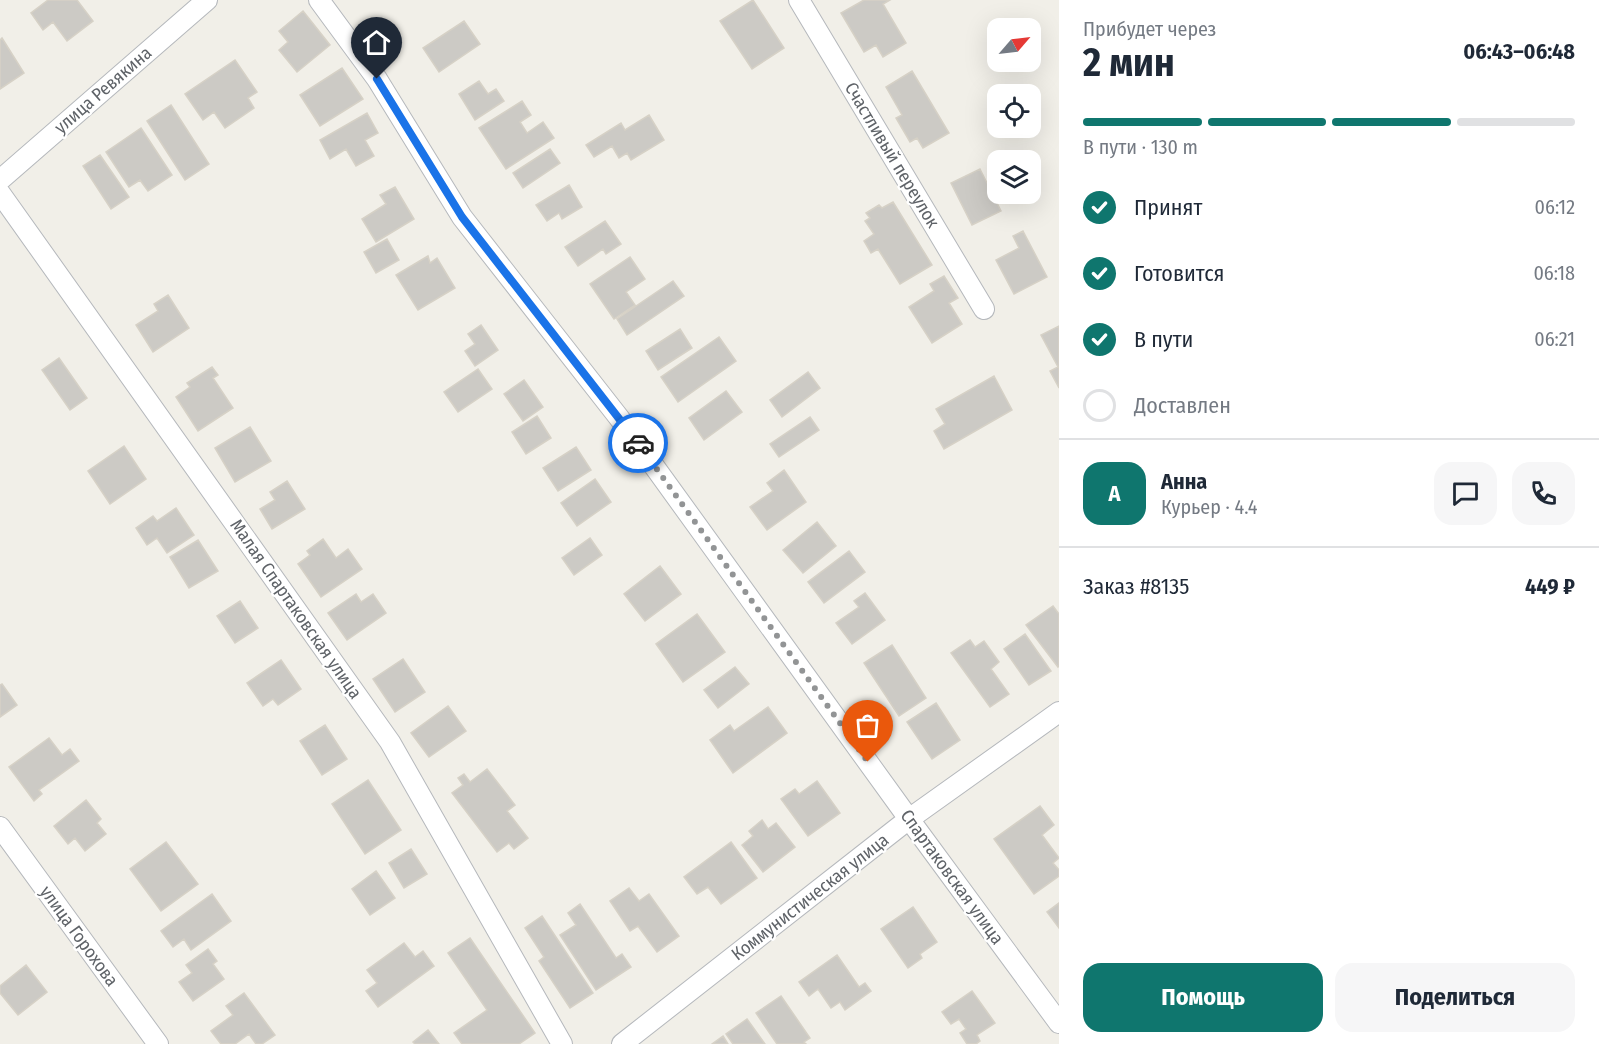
<!DOCTYPE html>
<html lang="ru">
<head>
<meta charset="utf-8">
<style>
	body { margin:0; font-family:"Fira Sans Condensed",sans-serif; background:#f6f6f7; color:#1f2937; height:100vh; display:flex; flex-direction:column; font-size:22px; white-space:nowrap }
	* { box-sizing:border-box; margin:0 }
	p { font-size:20px; color:#747a83 }
	.icon { flex:none; width:33px; height:33px; fill:none; stroke:currentColor; stroke-width:2; stroke-linecap:round; stroke-linejoin:round }
	.map { position:relative; flex:1; overflow:hidden }
	.sheet { display:flex; flex-direction:column; background:#fff; width:540px }
	.sheet>* { flex:none }
	.needle { width:39px; rotate:62deg }
	.fabs { position:absolute; left:987px; top:18px; display:grid; gap:12px }
	.fabs a { display:grid; place-items:center; width:54px; height:54px; border-radius:12px; background:#fff; box-shadow:0 6px 24px #0002; font-size:30px }
	.pin { position:absolute; display:grid; place-items:center; width:51px; height:51px; color:#fff; margin:-62px -26px; border-radius:50% 50% 50% 0; rotate:-45deg; box-shadow:0 0 6px #0007 }
	.pin .icon { rotate:45deg }
	.courier { position:absolute; display:grid; place-items:center; width:60px; height:60px; margin:-30px; border:4px solid #1a73e8; border-radius:50%; background:#fff; color:#222; box-shadow:0 2px 8px #0007 }
	.summary em { font-style:normal; font-weight:700 }
	.summary div { display:flex; flex-direction:column-reverse }
	.summary { display:flex; align-items:center; justify-content:space-between; height:102px; padding:0 24px }
	h1 { font-size:39px; font-weight:700; line-height:45px }
	.bar { display:grid; grid-template-columns:repeat(4,1fr); gap:9px 6px; align-content:center; height:72px; padding:0 24px }
	.bar i { height:8px; border-radius:4px; background:#e0e1e3 }
	.bar .on { background:#0f766e }
	.bar p { grid-column:span 4 }
	.line { display:flex; align-items:center; gap:15px; padding:0 24px; border-top:2px solid #e0e1e3 }
	.line div { flex:1 }
	.round { display:grid; place-items:center; flex:none; width:63px; height:63px; border-radius:18px; background:#f6f6f7 }
	ol { padding:0 24px; list-style:none }
	li { display:flex; align-items:center; gap:18px; height:66px }
	li p { margin-inline-start:auto }
	li .icon { padding:6px; border-radius:50%; background:#0f766e; color:#fff; stroke-width:4 }
	li:last-child { color:#747a83 }
	li i { width:33px; height:33px; border:3px solid #e0e1e3; border-radius:50% }
	.action { display:flex; gap:12px; margin-top:auto; padding:12px 24px }
	.action a { flex:1; height:69px; border-radius:18px; background:#0f766e; color:#fff; font-size:24px; font-weight:700; line-height:69px; text-align:center }
	.action a+a { background:#f6f6f7; color:#1f2937 }
	main { display:flex; flex:1; min-height:0 }
	.map>svg:first-child { display:block }
</style>
</head>
<body>
<main>
<div class="map">
<svg width="1059" height="1044" viewBox="0 0 1059 1044">
	<rect width="100%" height="100%" fill="#f1efe8"/>
	<!-- building -->
	<path fill="#cccac5" stroke="#d6d1c6" stroke-width="1.5" d="M48 0H77L93 21 67 41 53 22 43 30 31 13Z
		M753 0 784 48 752 69 720 21Z
		M864 0H890L883 4 906 43 883 57 876 45 864 52 841 13Z
		M303 11 330 45 297 72 279 50 288 42 279 31Z
		M464 21 480 44 439 72 423 48Z
		M2 38 24 73 0 89V40Z
		M235 60 257 92 248 98 254 108 225 128 214 112 203 120 185 94Z
		M342 68 363 99 320 126 300 95Z
		M912 71 949 133 923 148 917 138 910 142 896 118 902 115 886 87Z
		M479 81 488 94 496 89 504 101 475 120 459 94Z
		M522 101 531 115 520 122 527 133 543 122 554 138 506 169 479 128Z
		M171 105 209 164 185 180 147 121Z
		M367 113 378 133 365 140 374 156 356 166 346 149 330 159 320 140Z
		M649 115 664 140 631 160 627 153 619 158 612 146 594 157 586 145 621 123 625 130Z
		M141 128 172 175 148 191 140 180 129 187 106 152Z
		M550 149 560 163 523 188 513 173Z
		M100 155 129 197 111 209 83 166Z
		M980 169 1001 211 972 225 951 183Z
		M569 185 582 207 562 219 559 213 547 221 536 205Z
		M395 187 414 219 376 242 362 219 386 204 380 195Z
		M893 202 932 265 900 284 878 249 871 253 864 241 874 234 865 221 870 218 866 213 879 205 882 208Z
		M605 221 621 244 606 254 603 249 578 266 565 247Z
		M1023 231 1047 277 1014 294 996 260 1019 248 1013 236Z
		M387 239 399 260 376 273 364 252Z
		M428 256 430 263 437 258 455 288 418 310 396 275Z
		M630 257 645 279 626 292 635 305 614 319 590 284Z
		M944 276 958 298 949 303 962 324 932 343 909 307 934 291 930 284Z
		M673 281 684 296 627 335 617 319Z
		M168 295 189 328 153 352 136 325 158 311 154 304Z
		M481 325 498 350 475 366 465 351 475 344 468 334Z
		M1059 326V388L1050 371 1058 367 1041 335Z
		M680 329 692 348 658 370 646 351Z
		M719 337 736 361 678 402 661 377Z
		M59 358 87 398 70 410 42 370Z
		M212 367 218 375 213 378 233 408 198 431 176 397 190 387 187 383Z
		M478 369 492 389 458 412 444 392Z
		M808 372 820 388 782 417 770 400Z
		M994 376 1012 410 944 449 934 431 945 424 936 409Z
		M524 380 543 407 523 421 504 394Z
		M726 391 742 412 704 440 689 418Z
		M537 416 551 438 526 454 512 432Z
		M810 417 819 430 779 457 770 444Z
		M250 427 271 461 235 482 215 448Z
		M124 446 146 479 110 504 88 471Z
		M576 447 591 470 558 491 543 468Z
		M784 470 806 502 767 530 750 507 773 491 767 483Z
		M595 479 611 502 577 526 561 503Z
		M287 481 305 509 272 529 260 509 275 500 270 492Z
		M176 508 194 535 167 553 157 538 147 545 136 528 153 516 157 521Z
		M817 522 836 546 803 573 783 550Z
		M590 538 602 555 574 575 562 558Z
		M323 539 336 558 348 549 362 569 321 597 298 564 310 555 307 551Z
		M198 540 218 571 189 588 170 557Z
		M849 551 865 572 824 603 808 582Z
		M660 566 681 594 645 621 624 594Z
		M865 593 885 620 852 644 836 623 859 607 854 601Z
		M356 594 361 602 373 594 386 613 347 640 328 613Z
		M240 601 258 628 235 643 217 616Z
		M1053 606 1059 614V666L1058 667 1026 625Z
		M697 614 725 652 683 682 656 644Z
		M1025 634 1051 671 1029 685 1004 649Z
		M970 640 975 647 984 641 999 662 991 669 1009 694 990 707 951 653Z
		M892 645 926 698 899 716 864 663Z
		M403 659 425 692 395 712 373 679Z
		M281 660 301 689 278 705 273 699 263 706 247 683Z
		M735 667 749 684 718 708 704 690Z
		M2 684 17 705 0 717V685Z
		M936 703 960 740 932 759 907 722Z
		M448 706 466 731 429 757 411 733Z
		M768 707 787 733 733 773 710 740 730 725 734 731Z
		M325 725 347 759 322 775 300 741Z
		M49 738 62 755 70 749 79 761 39 790 42 794 34 801 9 767Z
		M487 769 515 805 507 811 528 838 514 849 509 843 497 852 452 793 463 785 458 778 464 774 470 782Z
		M368 780 401 830 365 854 332 804Z
		M817 781 840 813 808 836 781 799 795 789 799 794Z
		M86 800 101 819 97 823 106 834 85 851 75 838 68 844 54 826Z
		M1040 806 1054 825 1042 835 1059 858 1053 863 1059 870V876L1034 894 994 839Z
		M762 820 768 829 776 823 795 847 763 872 742 845 753 836 749 831Z
		M166 842 198 884 161 911 130 869Z
		M731 842 757 878 721 904 708 887 697 894 684 877Z
		M411 849 427 874 404 888 389 863Z
		M376 871 395 898 370 915 352 889Z
		M629 888 639 901 649 894 679 936 657 952 638 926 630 931 610 901Z
		M212 894 231 921 191 950 184 939 173 947 161 931Z
		M1059 903V928L1047 912Z
		M580 904 616 958 622 954 631 967 596 990 560 935 576 925 568 913Z
		M913 907 937 942 920 954 922 958 908 968 881 929Z
		M542 916 593 993 570 1008 539 961 544 957 525 928Z
		M470 938 535 1033 519 1044H462L454 1033 487 1010 448 953Z
		M404 943 415 957 423 951 434 966 378 1007 366 991 377 983 367 970Z
		M208 949 217 961 213 964 224 979 193 1001 179 982 192 973 186 965Z
		M837 955 859 987 865 983 871 991 845 1010 840 1002 831 1008 818 989 809 996 799 982Z
		M26 965 47 992 18 1015 0 993V986Z
		M972 991 995 1023 977 1035 980 1041 976 1044H967L960 1033 966 1029 959 1019 951 1024 942 1012Z
		M244 993 275 1035 262 1044H256L249 1034 235 1044H221L211 1031 233 1015 226 1006Z
		M781 996 810 1038 804 1042 806 1044H777L756 1013Z
		M747 1019 765 1044H733L726 1034Z
		M428 1030 439 1044H415L413 1042Z
		M723 1036 728 1044H712Z"/>
	<g fill="none" stroke-linecap="round" stroke-linejoin="round">
		<!-- street casing -->
		<g stroke="#b5b8bc" stroke-width="22">
			<path id="street" d="M319 0 377 79 462 217 620 419 909 819 1059 1023
				M799 0 984 309
				M0 180 207 0
				M0 193 390 742 562 1044
				M0 827 158 1044
				M622 1044 909 819 1059 712"/>
		</g>
		<!-- street -->
		<use href="#street" stroke="#fff" stroke-width="20"/>
	</g>
	<g fill="none" stroke-linecap="round" stroke-linejoin="round">
		<!-- done -->
		<path stroke="#929495" stroke-width="6" stroke-dasharray="0 10.8" d="M638 443 868 762"/>
		<!-- route -->
		<path stroke="#1a73e8" stroke-width="8" d="M377 79 462 217 638 443"/>
	</g>
	<g text-anchor="middle" stroke-width="4.5" stroke-linejoin="round" paint-order="stroke">
		<!-- street labels -->
		<g font-size="18" fill="#5f6368" stroke="#fff">
			<text transform="translate(103 90) rotate(-41)" y="6">улица Ревякина</text>
			<text transform="translate(892 155) rotate(59)" y="6">Счастливый переулок</text>
			<text transform="translate(296 609) rotate(55)" y="6">Малая Спартаковская улица</text>
			<text transform="translate(952 877) rotate(54)" y="6">Спартаковская улица</text>
			<text transform="translate(810 897) rotate(-38)" y="6">Коммунистическая улица</text>
			<text transform="translate(79 936) rotate(54)" y="6">улица Горохова</text>
		</g>
	</g>
</svg>
<div class="fabs">
<a><svg class="needle" viewBox="-14 -14 28 28"><path d="M0-13l5 13h-10z" fill="#e53935"/><path d="M0 13l5-13h-10z" fill="#747a83"/></svg></a>
<a><svg class="icon" aria-label="locate" viewBox="0 0 24 24"><circle cx="12" cy="12" r="6"/><path d="M12 2v4M12 18v4M2 12h4M18 12h4"/></svg></a>
<a><svg class="icon" aria-label="layers" viewBox="0 0 24 24"><path d="M12 4l9 5-9 5-9-5zM3 14l9 5 9-5"/></svg></a>
</div>
<div class="pin" style="left:868px;top:762px;background:#ea580c"><svg class="icon" aria-label="bag" viewBox="0 0 24 24"><path d="M5 8h14l-1 12H6zM9 8a3 3 0 0 1 6 0"/></svg></div>
<div class="pin" style="left:377px;top:79px;background:#1f2937"><svg class="icon" aria-label="home" viewBox="0 0 24 24"><path d="M3 11l9-7 9 7M6 9v11h12V9"/></svg></div>
<div class="courier" style="left:638px;top:443px"><svg class="icon" aria-label="car" viewBox="0 0 24 24"><path d="M5 17H2v-5l4-1 3-4h7l3 4 3 1v5h-3M9 17h6M6 11h13"/><circle cx="7" cy="17" r="2"/><circle cx="17" cy="17" r="2"/></svg></div>
</div>
<section class="sheet">
<div class="summary"><div><h1>2 мин</h1><p>Прибудет через</p></div><em>06:43–06:48</em></div>
<div class="bar"><i class="on"></i><i class="on"></i><i class="on"></i><i></i><p>В пути · 130 m</p></div>
<ol>
<li><svg class="icon" aria-label="check" viewBox="0 0 24 24"><path d="M5 12l5 5 9-10"/></svg>Принят<p>06:12</p></li>
<li><svg class="icon" aria-label="check" viewBox="0 0 24 24"><path d="M5 12l5 5 9-10"/></svg>Готовится<p>06:18</p></li>
<li><svg class="icon" aria-label="check" viewBox="0 0 24 24"><path d="M5 12l5 5 9-10"/></svg>В пути<p>06:21</p></li>
<li><i></i>Доставлен</li>
</ol>
<div class="line" style="height:108px"><b class="round" style="background:#0f766e;color:#fff">А</b><div><b>Анна</b><p>Курьер · 4.4</p></div><a class="round"><svg class="icon" aria-label="chat" viewBox="0 0 24 24"><path d="M4 5h16v11H9l-5 4z"/></svg></a><a class="round"><svg class="icon" aria-label="phone" viewBox="0 0 24 24"><path d="M5 4h4l2 5-3 2q2 4 5 5l2-3 5 2v4C11 20 4 13 5 4z"/></svg></a></div>
<div class="line" style="height:78px"><div>Заказ #8135</div><b>449 ₽</b></div>
<div class="action"><a>Помощь</a><a>Поделиться</a></div>
</section>
</main>
</body>
</html>
